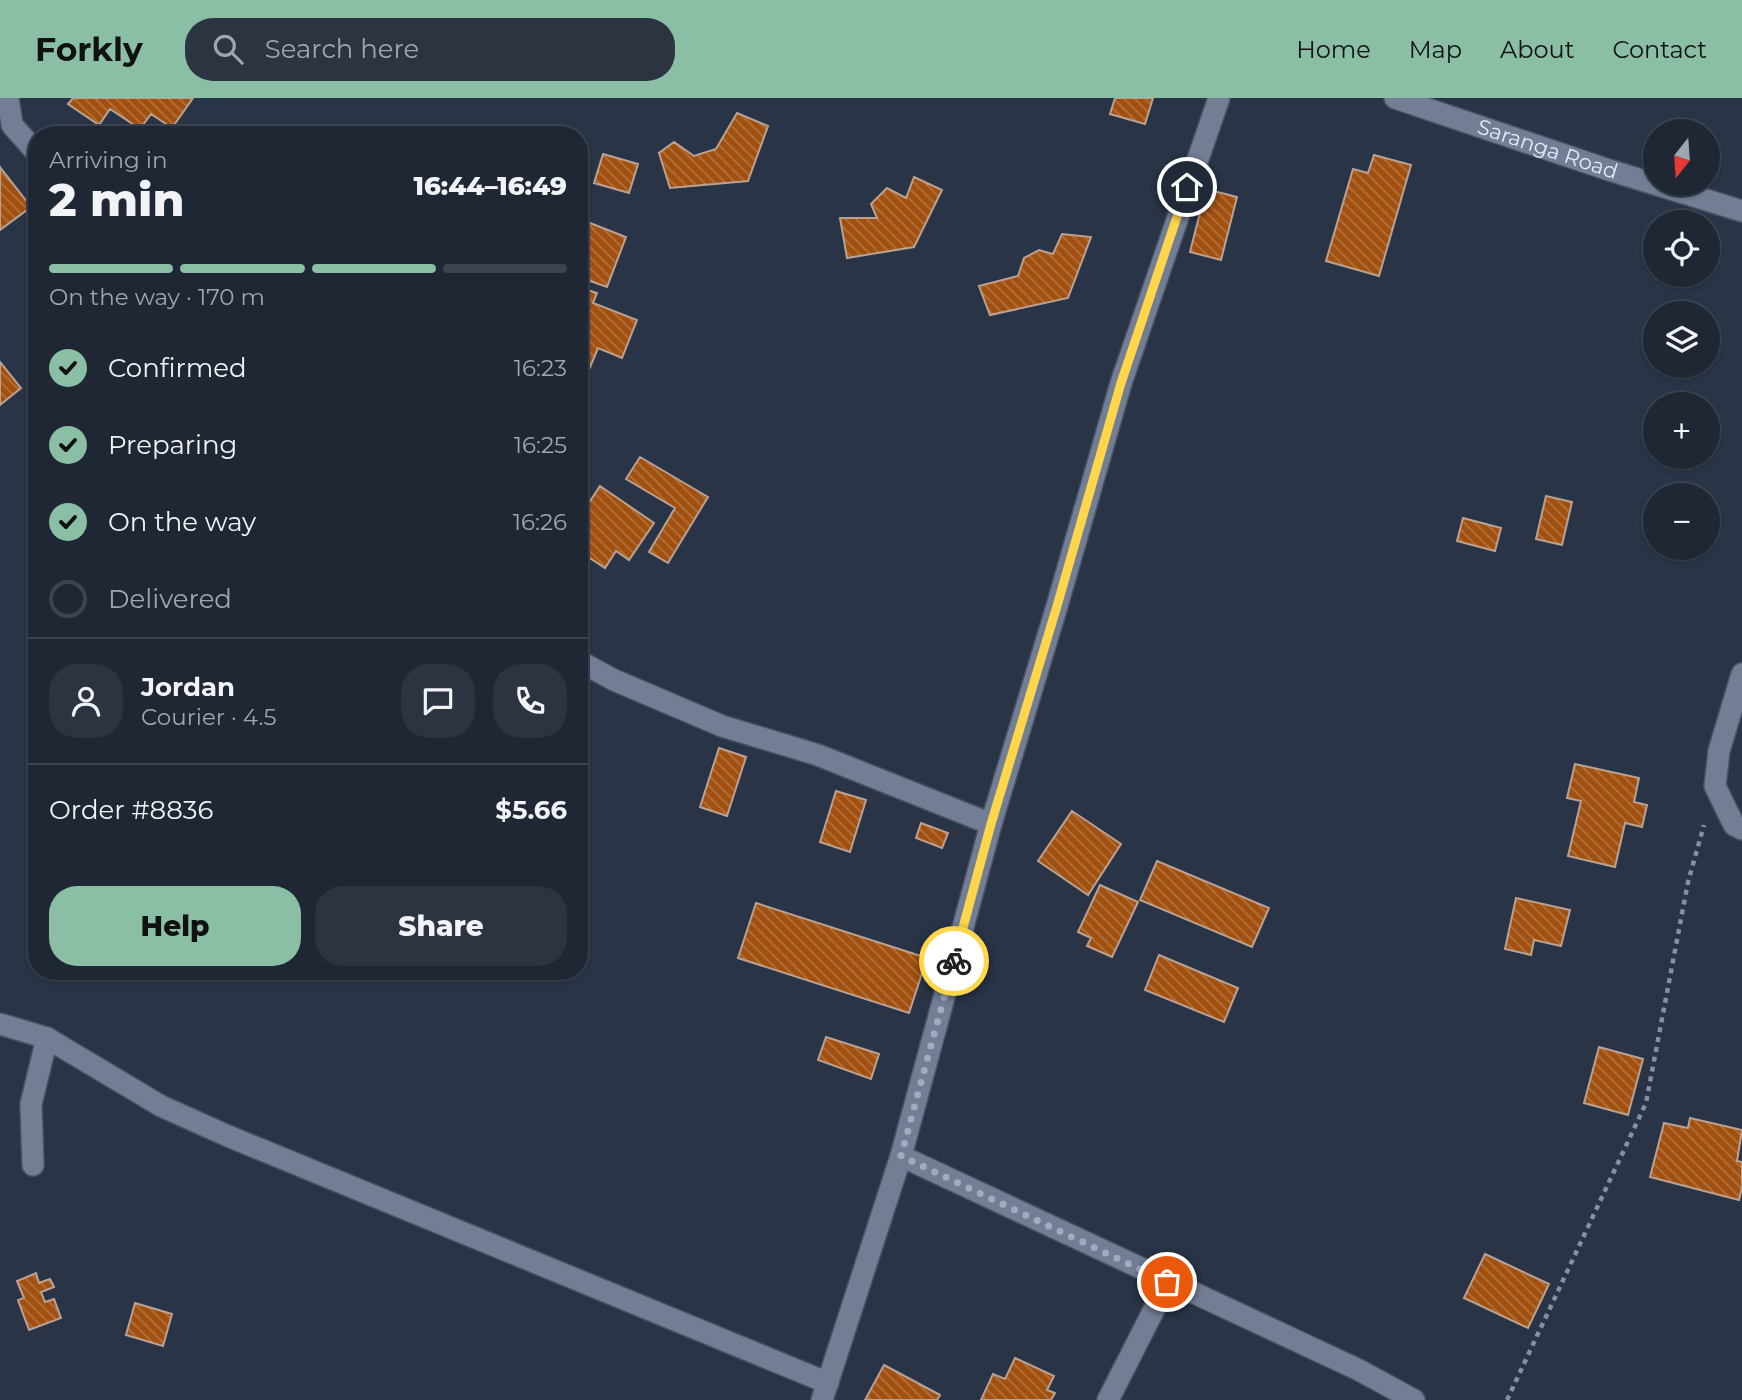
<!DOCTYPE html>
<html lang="en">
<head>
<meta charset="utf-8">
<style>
	body { margin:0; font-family:Montserrat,sans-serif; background:#2c3341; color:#f1f3f6; height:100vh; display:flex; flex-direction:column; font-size:26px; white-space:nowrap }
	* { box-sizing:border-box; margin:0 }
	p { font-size:23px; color:#a1a5ad }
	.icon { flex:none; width:38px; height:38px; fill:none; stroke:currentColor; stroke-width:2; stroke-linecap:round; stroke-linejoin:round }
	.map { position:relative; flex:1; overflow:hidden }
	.details { position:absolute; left:28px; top:28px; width:560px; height:854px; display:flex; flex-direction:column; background:#1f2735; border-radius:28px; box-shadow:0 2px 5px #0004,0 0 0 2px #3c4450 }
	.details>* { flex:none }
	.needle { width:46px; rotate:197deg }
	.controls { position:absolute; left:1643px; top:21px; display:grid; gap:14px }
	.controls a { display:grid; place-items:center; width:77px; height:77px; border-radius:50%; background:#1f2735; box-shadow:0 2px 5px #0004,0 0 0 2px #3c4450; font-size:35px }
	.pin { position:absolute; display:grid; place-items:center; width:60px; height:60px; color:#fff; margin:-30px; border:4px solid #fff; border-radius:50%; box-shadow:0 2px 7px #0007 }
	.courier { position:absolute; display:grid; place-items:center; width:70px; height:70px; margin:-35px; border:5px solid #ffd54a; border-radius:50%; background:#fff; color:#222; box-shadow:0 2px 9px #0007 }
	.headline em { font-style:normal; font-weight:800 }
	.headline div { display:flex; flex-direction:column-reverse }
	.headline { display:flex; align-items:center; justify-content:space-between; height:119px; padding:0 21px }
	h1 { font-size:46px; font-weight:800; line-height:52px }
	.bar { display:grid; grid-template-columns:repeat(4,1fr); gap:10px 7px; align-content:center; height:84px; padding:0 21px }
	.bar i { height:9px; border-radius:5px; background:#3c4450 }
	.bar .on { background:#8abfa5 }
	.bar p { grid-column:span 4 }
	.line { display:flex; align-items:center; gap:18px; padding:0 21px; border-top:2px solid #3c4450 }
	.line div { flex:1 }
	.round { display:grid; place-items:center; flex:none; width:74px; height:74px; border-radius:28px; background:#2c3341 }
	ol { padding:0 21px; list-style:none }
	li { display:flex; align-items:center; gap:21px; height:77px }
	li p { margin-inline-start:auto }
	li .icon { padding:7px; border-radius:50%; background:#8abfa5; color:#111; stroke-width:4 }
	li:last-child { color:#a1a5ad }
	li i { width:38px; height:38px; border:4px solid #3c4450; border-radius:50% }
	.button { display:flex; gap:14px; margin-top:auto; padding:14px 21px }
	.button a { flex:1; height:80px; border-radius:28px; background:#8abfa5; color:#111; font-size:28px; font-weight:800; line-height:80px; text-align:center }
	.button a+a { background:#2c3341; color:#f1f3f6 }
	header { display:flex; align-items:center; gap:42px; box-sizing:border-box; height:98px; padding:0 35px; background:#8abfa5; color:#111 }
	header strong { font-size:33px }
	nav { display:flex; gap:38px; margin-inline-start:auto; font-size:24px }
	.search { width:490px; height:63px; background:#2c3341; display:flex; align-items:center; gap:18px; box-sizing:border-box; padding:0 24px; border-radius:28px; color:#a1a5ad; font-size:26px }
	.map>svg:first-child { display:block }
</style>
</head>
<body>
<header>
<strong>Forkly</strong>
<div class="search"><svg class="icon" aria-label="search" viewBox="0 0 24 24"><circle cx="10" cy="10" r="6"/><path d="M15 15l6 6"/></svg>Search here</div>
<nav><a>Home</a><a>Map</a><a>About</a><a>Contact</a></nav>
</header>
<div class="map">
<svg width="1742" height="1302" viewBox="0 0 1742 1302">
	<defs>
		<pattern id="building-back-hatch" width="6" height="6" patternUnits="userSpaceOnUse" patternTransform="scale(1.75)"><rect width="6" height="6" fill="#a1500f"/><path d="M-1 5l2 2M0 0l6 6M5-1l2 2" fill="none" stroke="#b2723f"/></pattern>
	</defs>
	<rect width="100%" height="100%" fill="#293447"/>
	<!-- building -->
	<path fill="url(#building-back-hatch)" stroke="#bba191" stroke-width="2" d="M73 0H193L172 30 151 16 140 31 110 11 99 27 68 6Z
		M1115 0H1153L1145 26 1110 16Z
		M737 15 768 28 748 83 670 90 659 55 674 44 694 58 716 51Z
		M603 56 638 66 629 95 594 85Z
		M1374 57 1411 67 1379 178 1326 163 1353 71 1368 75Z
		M0 69 31 109 0 132Z
		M914 79 942 92 914 149 847 160 840 120H877L871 106 887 90 906 100Z
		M1206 91 1237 99 1221 162 1190 154Z
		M590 125 626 139 607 189 579 179V154Z
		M1062 136 1091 139 1068 200 990 217 979 188 1018 178 1024 160 1039 152 1053 156Z
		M579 189 597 195 593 205 637 222 622 260 598 250 584 284 579 282Z
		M0 264 21 290 0 307Z
		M640 359 708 399 668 465 649 454 675 410 626 381Z
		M600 388 654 425 629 462 616 453 605 470 579 453 585 442 579 439V420Z
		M1546 398 1572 404 1562 447 1536 441Z
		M1463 420 1501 430 1495 453 1457 443Z
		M719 650 746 659 727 718 700 709Z
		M1575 666 1639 680 1634 704 1647 707 1642 729 1625 725 1615 769 1568 758 1581 703 1567 700Z
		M836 693 866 702 850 754 820 744Z
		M1072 713 1121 746 1088 797 1038 763Z
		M921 725 948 735 942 750 916 740Z
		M1157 763 1269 810 1252 849 1140 802Z
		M1100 787 1138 804 1112 859 1087 848 1091 840 1078 834Z
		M1516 800 1570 812 1561 848 1534 842 1531 857 1505 851Z
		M756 805 927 860 909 915 738 860Z
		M1159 857 1238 890 1224 924 1145 892Z
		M826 939 879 956 871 981 818 962Z
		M1599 949 1643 961 1628 1017 1584 1005Z
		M1690 1020 1742 1032 1737 1063 1742 1064V1089L1739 1102 1650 1079 1664 1025 1688 1030Z
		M1485 1156 1549 1186 1528 1230 1464 1200Z
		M36 1175 39 1185 50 1181 54 1189 41 1194 45 1204 54 1201 61 1220 29 1232 18 1202 24 1200 17 1183Z
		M135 1205 172 1216 163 1248 126 1237Z
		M1015 1260 1054 1278 1047 1292 1055 1295 1051 1302H981L993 1276 1005 1281Z
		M884 1267 940 1297 937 1302H865Z"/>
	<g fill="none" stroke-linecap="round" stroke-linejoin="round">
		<!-- minor casing -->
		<g stroke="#495162" stroke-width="24">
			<g id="minor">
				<path d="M8 0 12 27 37 55"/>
				<path id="s1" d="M1395 0 1609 72 1742 113"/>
				<path d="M579 563 614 582 722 628 818 657 991 726"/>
				<path d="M1742 576 1719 653 1715 688 1734 727 1742 731"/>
				<path d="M0 926 47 940 161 1008 228 1038 828 1285"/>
				<path d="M901 1058 1359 1272 1414 1302"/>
				<path d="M33 1067 31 1006 47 940"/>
				<path d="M822 1302 901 1058 991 726 1057 508 1121 285 1219 0"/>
				<path d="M1108 1302 1168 1184"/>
			</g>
		</g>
		<!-- path -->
		<path stroke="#8790a0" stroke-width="4.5" stroke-dasharray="5 5" stroke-linecap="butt" d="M1507 1302 1646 1005 1688 784 1704 727"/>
		<!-- minor -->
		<use href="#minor" stroke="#727e95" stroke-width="21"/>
	</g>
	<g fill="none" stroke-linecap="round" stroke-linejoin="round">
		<!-- done -->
		<path stroke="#a3abba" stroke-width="7" stroke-dasharray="0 12.6" d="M954 863 901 1058 1167 1184"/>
		<!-- route -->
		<path stroke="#ffd54a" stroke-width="9" d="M954 863 991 726 1057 508 1121 285 1187 89"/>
	</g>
	<g text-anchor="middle" stroke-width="5" stroke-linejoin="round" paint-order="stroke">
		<!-- street labels -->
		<g font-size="21" fill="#e4ebf8" stroke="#293447">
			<text dy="7" stroke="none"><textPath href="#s1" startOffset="161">Saranga Road</textPath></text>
		</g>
	</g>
</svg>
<div class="controls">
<a><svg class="needle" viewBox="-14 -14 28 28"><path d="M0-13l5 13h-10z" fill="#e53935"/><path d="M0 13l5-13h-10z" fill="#a1a5ad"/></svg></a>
<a><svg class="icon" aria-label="locate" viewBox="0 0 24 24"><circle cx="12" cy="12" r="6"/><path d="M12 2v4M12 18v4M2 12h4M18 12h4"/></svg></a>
<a><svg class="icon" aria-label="layers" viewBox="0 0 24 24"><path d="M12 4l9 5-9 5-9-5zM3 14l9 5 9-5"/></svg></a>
<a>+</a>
<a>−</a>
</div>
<div class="pin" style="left:1167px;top:1184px;background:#ea580c"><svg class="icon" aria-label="bag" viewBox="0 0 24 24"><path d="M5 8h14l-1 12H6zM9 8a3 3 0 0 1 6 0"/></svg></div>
<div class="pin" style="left:1187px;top:89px;background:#1f2937"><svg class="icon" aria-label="home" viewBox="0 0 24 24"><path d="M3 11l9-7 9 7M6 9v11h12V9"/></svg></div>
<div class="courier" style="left:954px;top:863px"><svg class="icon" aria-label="bike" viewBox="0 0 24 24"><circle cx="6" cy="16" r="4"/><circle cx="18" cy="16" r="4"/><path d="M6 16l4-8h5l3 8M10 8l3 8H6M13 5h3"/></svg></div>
<section class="details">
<div class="headline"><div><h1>2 min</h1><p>Arriving in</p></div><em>16:44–16:49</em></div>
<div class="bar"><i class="on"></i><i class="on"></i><i class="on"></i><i></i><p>On the way · 170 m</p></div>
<ol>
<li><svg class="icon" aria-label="check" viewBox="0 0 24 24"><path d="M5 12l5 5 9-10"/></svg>Confirmed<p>16:23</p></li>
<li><svg class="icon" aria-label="check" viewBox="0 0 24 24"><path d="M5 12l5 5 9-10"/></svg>Preparing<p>16:25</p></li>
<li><svg class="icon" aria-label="check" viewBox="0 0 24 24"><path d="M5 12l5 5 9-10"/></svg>On the way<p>16:26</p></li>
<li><i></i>Delivered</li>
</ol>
<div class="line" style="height:126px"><a class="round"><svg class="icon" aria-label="person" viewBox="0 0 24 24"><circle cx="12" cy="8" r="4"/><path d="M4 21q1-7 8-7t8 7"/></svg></a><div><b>Jordan</b><p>Courier · 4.5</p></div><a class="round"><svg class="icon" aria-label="chat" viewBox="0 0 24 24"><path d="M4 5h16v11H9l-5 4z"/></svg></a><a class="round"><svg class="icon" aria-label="phone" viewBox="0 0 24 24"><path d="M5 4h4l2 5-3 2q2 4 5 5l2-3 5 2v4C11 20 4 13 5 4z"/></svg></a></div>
<div class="line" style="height:91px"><div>Order #8836</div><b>$5.66</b></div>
<div class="button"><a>Help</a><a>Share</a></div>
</section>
</div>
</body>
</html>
